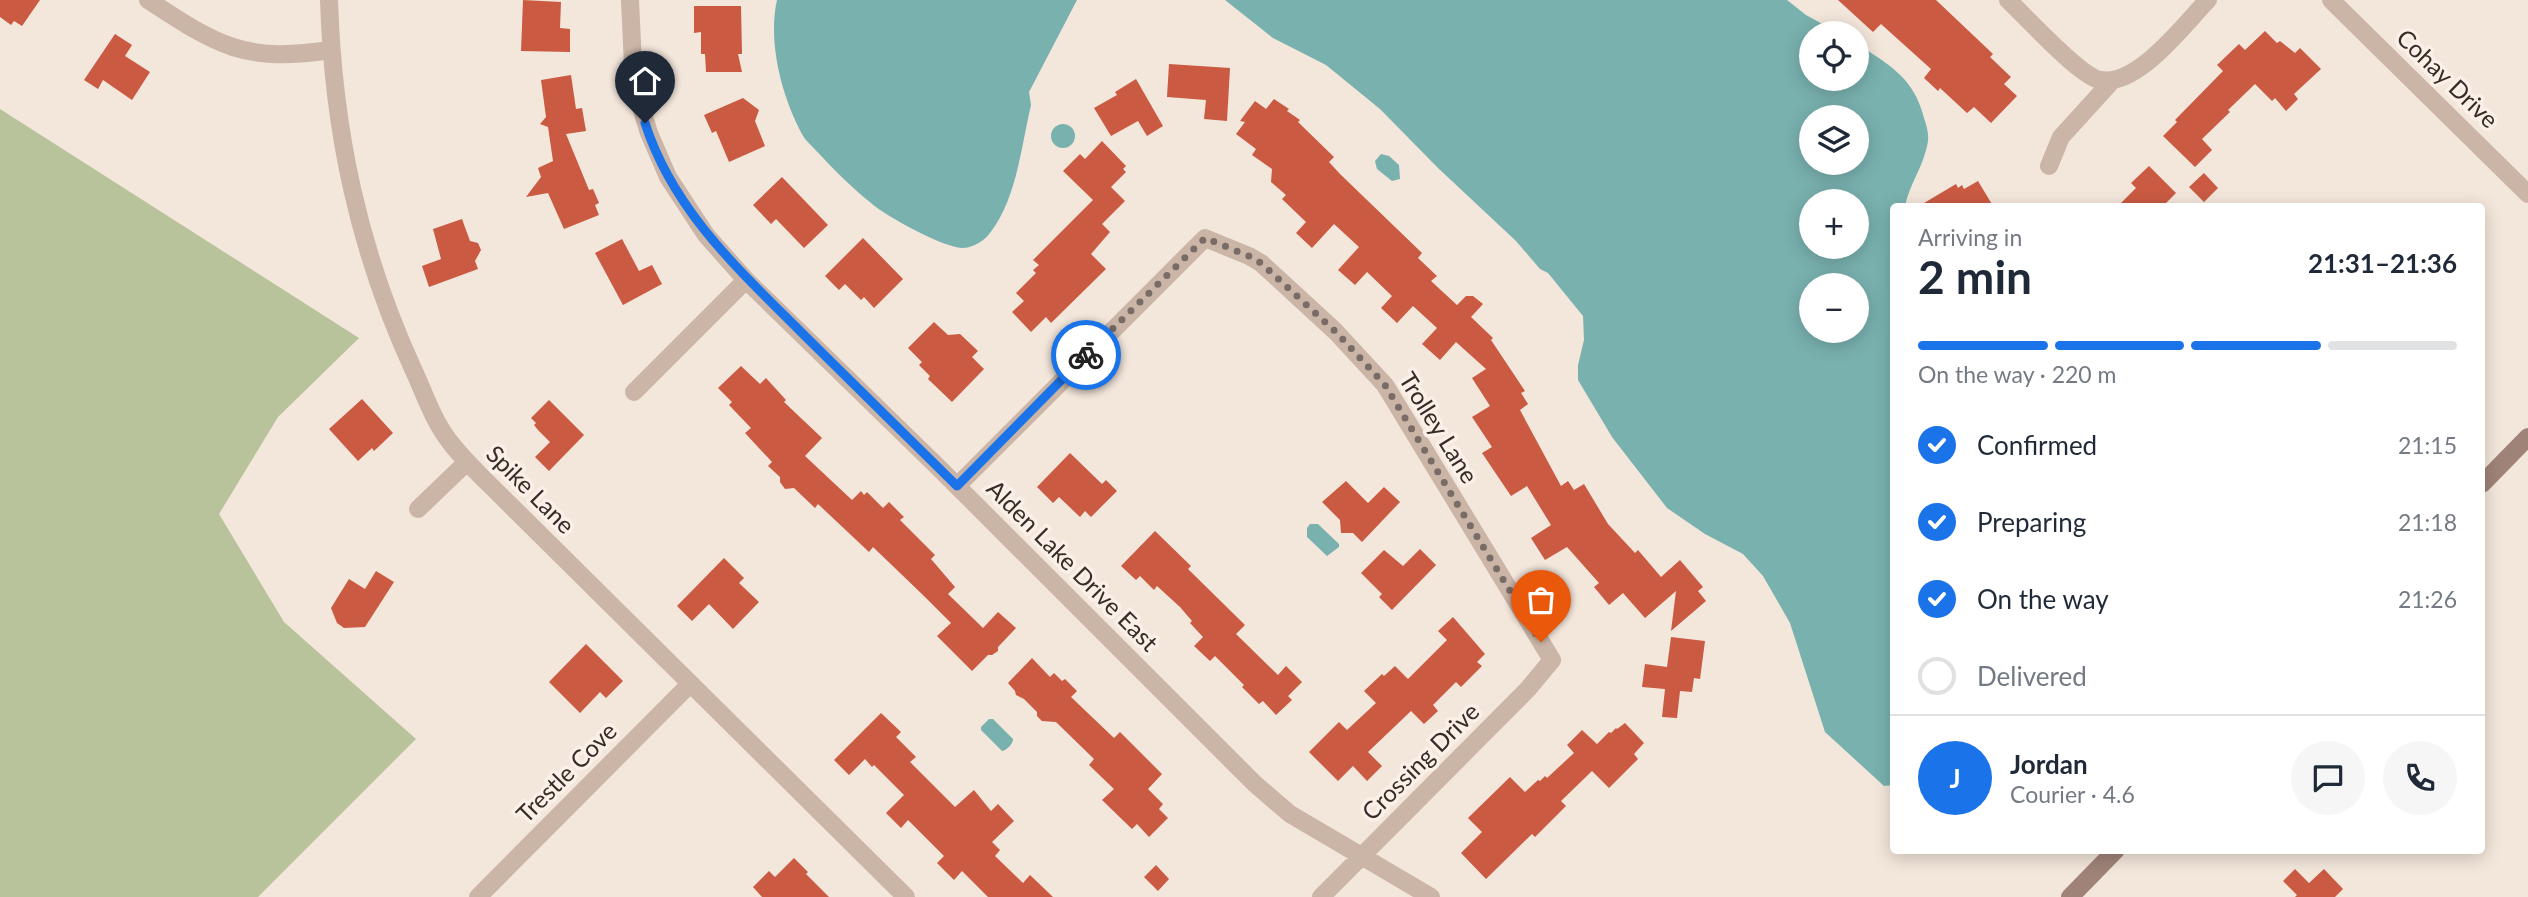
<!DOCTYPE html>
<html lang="en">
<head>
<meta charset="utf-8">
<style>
	body { margin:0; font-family:Lato,sans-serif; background:#f6f6f7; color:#1f2937; height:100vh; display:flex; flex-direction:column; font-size:26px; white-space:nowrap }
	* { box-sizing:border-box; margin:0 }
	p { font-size:23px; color:#747a83 }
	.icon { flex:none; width:38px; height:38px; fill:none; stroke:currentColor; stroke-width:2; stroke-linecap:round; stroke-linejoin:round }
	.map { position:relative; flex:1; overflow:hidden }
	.side { position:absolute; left:1890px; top:203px; width:595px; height:651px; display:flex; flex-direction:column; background:#fff; border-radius:7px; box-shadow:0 4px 18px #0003 }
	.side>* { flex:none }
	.fabs { position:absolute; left:1799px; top:21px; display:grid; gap:14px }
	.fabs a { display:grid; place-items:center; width:70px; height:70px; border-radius:50%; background:#fff; box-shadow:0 4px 18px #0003; font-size:35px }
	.pin { position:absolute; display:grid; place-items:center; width:60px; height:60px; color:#fff; margin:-72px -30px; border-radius:50% 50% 50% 0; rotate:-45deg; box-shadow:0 0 7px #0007 }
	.pin .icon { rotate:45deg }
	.courier { position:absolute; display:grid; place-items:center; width:70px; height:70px; margin:-35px; border:5px solid #1a73e8; border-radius:50%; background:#fff; color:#222; box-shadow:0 2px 9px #0007 }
	.headline em { font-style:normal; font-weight:700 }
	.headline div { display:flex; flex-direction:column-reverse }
	.headline { display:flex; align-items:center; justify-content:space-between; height:119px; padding:0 28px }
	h1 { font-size:46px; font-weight:700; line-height:52px }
	.bar { display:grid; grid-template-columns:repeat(4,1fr); gap:10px 7px; align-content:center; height:84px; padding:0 28px }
	.bar i { height:9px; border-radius:5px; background:#e0e1e3 }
	.bar .current { background:#1a73e8 }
	.bar p { grid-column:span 4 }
	.line { display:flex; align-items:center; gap:18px; padding:0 28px; border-top:2px solid #e0e1e3 }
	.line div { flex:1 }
	.round { display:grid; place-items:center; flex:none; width:74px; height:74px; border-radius:37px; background:#f6f6f7 }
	ol { padding:0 28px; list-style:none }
	li { display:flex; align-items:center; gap:21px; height:77px }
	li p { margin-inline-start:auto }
	li .icon { padding:7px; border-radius:50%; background:#1a73e8; color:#fff; stroke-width:4 }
	li:last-child { color:#747a83 }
	li i { width:38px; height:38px; border:4px solid #e0e1e3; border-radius:50% }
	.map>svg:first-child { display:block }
</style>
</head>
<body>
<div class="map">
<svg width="2528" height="897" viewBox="0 0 2528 897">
	<rect width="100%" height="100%" fill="#f3e6db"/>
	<!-- green -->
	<path fill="#b8c29b" d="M0 109 359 338 278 417 219 514 284 622 416 739 258 897H0Z"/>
	<!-- water -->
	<path fill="#79b1af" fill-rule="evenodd" d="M777 0H1077L1029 92 1031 105C1021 147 1017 198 990 233 984 241 973 248 962 248 942 247 886 216 871 203 847 184 826 161 805 139 783 102 767 43 777 0Z
		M1225 0H1787L1806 15 1839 33H1811V79H1857V44C1890 65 1914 78 1924 118 1928 130 1930 138 1926 150 1921 170 1909 186 1905 206H1894L1893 785 1884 786 1825 732 1790 623 1763 576 1743 554 1705 534 1667 508 1612 437 1578 380V365L1584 340 1583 316 1548 273 1540 269 1516 241 1438 168 1380 109 1326 65 1273 38ZM1811 117H1857V163H1811ZM1857 201V247H1811V201ZM1811 285H1857V331H1811Z
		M1051 136a12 12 0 1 1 24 0a12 12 0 1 1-24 0Z
		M1381 154 1389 156 1399 165 1400 179 1392 181 1377 169 1375 161Z
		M1310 524H1318L1339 544V547L1327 556 1307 537V528Z
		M989 719H993L1013 739C1013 744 1007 750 1002 751L981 730V727Z"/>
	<!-- building -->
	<path fill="#ca5a42" d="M0 0H40L22 26 14 21 11 25 0 17Z
		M523 0 561 2 560 28 570 29V52L521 51Z
		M1838 0H1936L1993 54 1990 57 2011 77 2004 84 2017 96 1991 123 1974 107 1967 113 1940 88 1938 91 1924 78 1931 69 1881 24 1873 32Z
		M694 6H741L742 54H738L742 72H706L705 54H701V32L694 33Z
		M2265 31 2277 43 2280 41 2295 53 2300 48 2321 69 2294 94 2298 99 2286 111 2275 98 2272 101 2255 84 2228 110 2230 112 2202 139 2212 150 2195 167 2163 136 2177 122 2175 120 2223 71 2217 65 2239 44 2245 50Z
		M115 34 132 45 125 56 150 72 132 100 103 80 98 89 84 80Z
		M1169 64 1230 68 1227 121 1204 119 1206 100 1167 97Z
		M571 75 576 109 582 108 586 131 566 134 589 190 593 189 599 203 595 205 599 215 564 229 548 193 526 197 541 177 538 168 553 161 548 127 540 124 546 117 541 80Z
		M1136 79 1163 126 1147 136 1138 121 1111 136 1094 108 1117 95 1115 92Z
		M743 98 759 110 755 121 765 146 729 162 716 131 712 133 704 115Z
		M1274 99 1289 109 1287 111 1300 120 1298 122 1334 157 1329 162 1340 174 1422 253 1418 258 1437 276 1431 281 1457 305 1466 296H1473L1483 304 1471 317 1493 338 1491 340 1525 391 1521 393 1528 404 1520 410 1561 486 1568 481 1574 490 1584 484 1608 524 1635 553 1638 550 1661 577 1680 560 1703 587 1698 591 1706 601 1671 631 1676 591 1645 618 1623 593 1609 605 1594 587 1599 583 1567 547 1545 560 1531 538 1551 525 1527 486 1511 496 1482 453 1492 447 1472 417 1490 406 1472 378 1486 369 1456 342 1440 360 1422 344 1437 328 1413 306 1397 323 1381 308 1392 296 1367 272 1355 285 1338 270 1359 247 1334 224 1312 248 1296 233 1306 222 1282 199 1286 195 1271 182 1272 169 1252 155 1256 149 1236 134 1245 122 1240 121 1255 101 1266 109Z
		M1102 141 1126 166 1123 169 1126 172 1111 187 1125 201 1102 224 1110 232 1091 254 1106 269 1051 323 1046 317 1031 332 1012 312 1024 301 1016 293 1036 273 1033 270 1039 265 1033 260 1093 200 1063 171 1080 154 1085 159Z
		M2149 166 2176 193 2163 206H2118L2136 188 2131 183Z
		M2204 173 2218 188 2204 202 2189 187Z
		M782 177 828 225 804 248 776 219 771 224 753 205Z
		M1978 181 1993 206H1919L1956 184 1958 188 1962 185 1964 189Z
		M462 219 470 241 478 243 481 250 475 261 478 269 429 287 422 266 441 259 433 229Z
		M863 238 903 279 874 308 864 297 861 300 845 284 839 290 825 276Z
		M622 239 639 271 652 265 662 284 623 305 595 253Z
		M934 322 948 335 960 334 978 351 972 357 984 369 952 402 928 379 930 376 919 365 922 362 908 348Z
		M741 366 760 384 766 378 786 400 784 402 822 438 805 456 852 500 861 491 864 495 867 492 883 508 889 502 904 517 900 520 935 555 931 559 955 587 948 594 983 628 998 612 1016 628 998 647V651L992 655H988L972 671 937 636 951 623 924 596 873 547 869 552 818 504 815 508 794 488 785 489 780 482V477L768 466 772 462 745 433 751 428 729 405 732 402 718 388Z
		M362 399 393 433 374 451 372 448 358 461 329 429Z
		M549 400 584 435 549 471 535 457 550 442 538 430 534 425 536 423 531 418Z
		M1070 453 1102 484 1106 480 1117 491 1091 517 1085 511 1080 517 1059 497 1053 503 1037 487Z
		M1346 481 1368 503 1384 487 1400 502 1362 542 1353 533H1341L1340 520 1322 502Z
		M1155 531 1191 566 1188 569 1245 625 1236 634 1278 675 1286 666 1302 682 1288 696 1292 700 1276 715 1263 701 1259 704 1242 687 1244 685 1215 656 1210 661 1194 646 1203 637 1190 623 1192 621 1180 607 1157 586 1154 590 1140 576 1136 580 1121 566Z
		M1420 549 1436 565 1392 610 1379 597 1382 594 1361 573 1384 550 1403 566Z
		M724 558 744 578 739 583 759 602 733 629 709 604 692 621 677 606Z
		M376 571 394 582 365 627 344 628 337 623 331 608 349 579 365 589Z
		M1453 617 1485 654 1477 662 1482 666 1461 687 1456 682 1433 705 1438 711 1424 724 1411 711 1368 752 1382 766 1367 781 1353 766 1338 781 1309 752 1339 722 1347 730 1376 703 1364 691 1382 674 1384 676 1395 666 1408 679 1447 640 1438 631Z
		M1671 637 1705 641 1700 679 1694 678 1692 692 1680 691 1677 718 1662 717 1665 689 1642 687 1645 664 1667 667Z
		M586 644 623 681 606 698 600 692 580 713 549 682Z
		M1032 658 1050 677 1054 673 1062 681 1065 679 1077 691 1071 697 1114 738 1120 732 1162 774 1148 789 1163 804 1159 809 1168 818 1149 837 1137 824 1132 829 1102 800 1114 789 1089 765 1094 759 1056 722 1042 721 1037 716V712L1024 699 1016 695 1015 691 1008 683Z
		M881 713 901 732 896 737 916 757 910 762 955 807 974 790 991 811 998 804 1014 821 992 842 1000 850 995 856 1023 883 1030 875 1053 897H988L962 871 954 880 937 863 944 856 908 820 901 828 886 813 904 795 874 765 872 767 865 759 849 775 834 760Z
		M1625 723 1644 743 1634 754 1638 759 1609 788 1592 771 1561 801 1566 806 1535 837 1532 834 1486 879 1461 853 1482 832 1468 818 1510 777 1525 792 1538 780 1540 781 1545 776 1547 778 1574 753 1567 745 1582 730 1597 744 1609 732 1611 733 1616 728 1617 729Z
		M794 858 808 872 806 874 829 897H762L753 887 769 871 775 877Z
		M1156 865 1169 879 1158 891 1144 877Z
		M2295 869 2309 883 2324 869 2343 889 2335 897H2295L2297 895 2283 881Z"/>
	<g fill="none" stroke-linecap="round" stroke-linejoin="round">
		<!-- street -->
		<path stroke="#cbb5a7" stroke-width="18" d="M148 0C218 46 245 63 330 50
			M329 0C333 131 359 252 414 371 425 395 434 422 450 442 462 458 476 471 490 485L906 897
			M630 0 633 65 641 107 649 133 668 177 706 235 746 280 939 468 1255 784 1290 814 1431 897
			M2008 0C2026 17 2077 73 2097 79 2135 91 2184 24 2208 0
			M2331 0 2528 194
			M2049 166 2061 137 2112 81
			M634 392 746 280
			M957 486 1205 238 1249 256 1261 263 1335 331 1385 385 1552 660 1528 689 1321 897
			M418 509 467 462
			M478 897 690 684"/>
		<!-- secondary -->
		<path stroke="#9f8378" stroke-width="18" d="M2482 484 2528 437
			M2070 897 2116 850"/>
	</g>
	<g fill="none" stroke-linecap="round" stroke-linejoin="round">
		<!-- done -->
		<path stroke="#796c67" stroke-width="7" stroke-dasharray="0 12.6" d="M1086 355 1205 238 1249 256 1261 263 1336 332 1385 385 1541 642"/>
		<!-- route -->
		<path stroke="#1a73e8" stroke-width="9" d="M645 123C673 210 738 269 800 331 852 383 905 434 957 486L1086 355"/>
	</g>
	<g text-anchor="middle" stroke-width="7" stroke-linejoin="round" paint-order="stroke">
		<!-- street labels -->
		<g font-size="24" fill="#372b28" stroke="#faf0e8">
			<text transform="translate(2447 79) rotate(44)" y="8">Cohay Drive</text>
			<text transform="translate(1438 428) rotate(58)" y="8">Trolley Lane</text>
			<text transform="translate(530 490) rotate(45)" y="8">Spike Lane</text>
			<text transform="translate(1072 566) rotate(45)" y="8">Alden Lake Drive East</text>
			<text transform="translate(1421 762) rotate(-45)" y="8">Crossing Drive</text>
			<text transform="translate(567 773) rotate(-45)" y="8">Trestle Cove</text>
		</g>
	</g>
</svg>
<div class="fabs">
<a><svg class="icon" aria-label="locate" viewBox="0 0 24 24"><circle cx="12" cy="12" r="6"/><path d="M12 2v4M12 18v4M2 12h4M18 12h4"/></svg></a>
<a><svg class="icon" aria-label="layers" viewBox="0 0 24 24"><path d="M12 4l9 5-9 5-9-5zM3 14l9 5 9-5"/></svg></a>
<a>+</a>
<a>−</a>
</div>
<div class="pin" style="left:1541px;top:642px;background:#ea580c"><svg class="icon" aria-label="bag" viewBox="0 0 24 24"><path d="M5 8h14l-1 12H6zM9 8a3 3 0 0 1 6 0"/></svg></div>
<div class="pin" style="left:645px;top:123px;background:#1f2937"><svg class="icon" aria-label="home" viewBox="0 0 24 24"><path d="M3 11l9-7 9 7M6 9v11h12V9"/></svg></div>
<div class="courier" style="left:1086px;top:355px"><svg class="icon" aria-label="bike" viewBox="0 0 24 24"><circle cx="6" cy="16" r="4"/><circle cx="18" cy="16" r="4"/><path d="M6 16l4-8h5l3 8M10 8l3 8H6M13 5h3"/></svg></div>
<section class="side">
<div class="headline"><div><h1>2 min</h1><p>Arriving in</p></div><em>21:31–21:36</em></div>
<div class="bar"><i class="current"></i><i class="current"></i><i class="current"></i><i></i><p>On the way · 220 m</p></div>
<ol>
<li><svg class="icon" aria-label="check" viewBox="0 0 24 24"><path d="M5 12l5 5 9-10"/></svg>Confirmed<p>21:15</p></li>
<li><svg class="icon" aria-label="check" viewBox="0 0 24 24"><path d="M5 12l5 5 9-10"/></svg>Preparing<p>21:18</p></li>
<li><svg class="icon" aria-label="check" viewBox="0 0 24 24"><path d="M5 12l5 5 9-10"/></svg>On the way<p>21:26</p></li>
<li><i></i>Delivered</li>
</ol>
<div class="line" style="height:126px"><b class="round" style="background:#1a73e8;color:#fff">J</b><div><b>Jordan</b><p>Courier · 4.6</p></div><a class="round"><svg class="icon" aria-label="chat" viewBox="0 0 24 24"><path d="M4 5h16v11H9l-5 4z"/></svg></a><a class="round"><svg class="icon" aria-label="phone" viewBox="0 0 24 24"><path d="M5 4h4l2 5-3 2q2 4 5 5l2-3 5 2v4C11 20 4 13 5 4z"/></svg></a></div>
</section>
</div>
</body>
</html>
